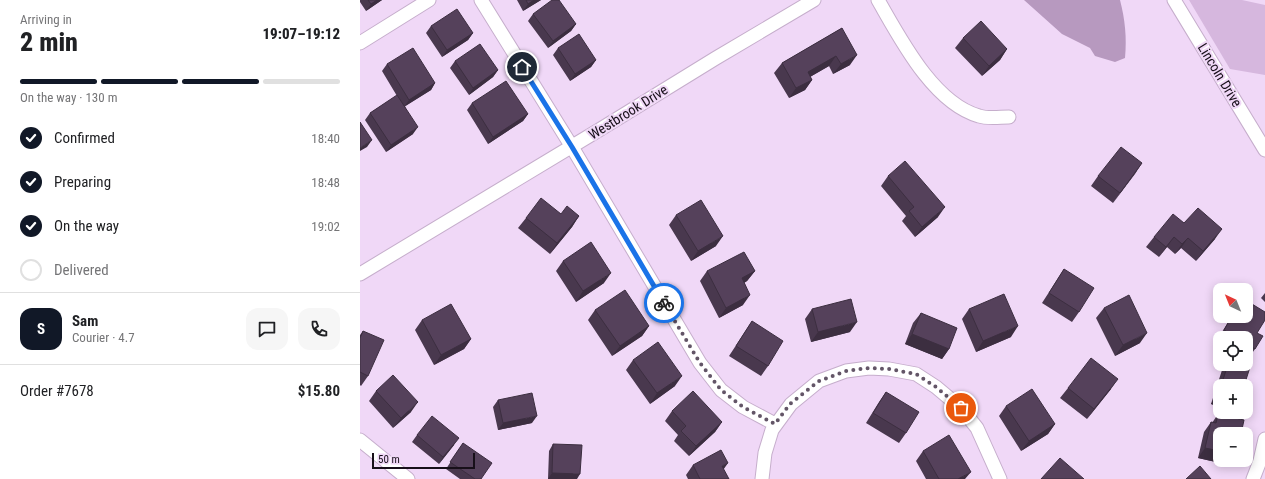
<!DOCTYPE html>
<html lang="en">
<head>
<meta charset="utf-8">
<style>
	body { margin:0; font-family:"Roboto Condensed",sans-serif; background:#f6f6f6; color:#202124; height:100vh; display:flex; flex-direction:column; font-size:15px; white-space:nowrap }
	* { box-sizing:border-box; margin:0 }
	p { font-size:13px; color:#757577 }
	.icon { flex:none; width:22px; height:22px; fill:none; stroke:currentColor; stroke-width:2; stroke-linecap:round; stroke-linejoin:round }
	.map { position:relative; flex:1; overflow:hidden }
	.drawer { display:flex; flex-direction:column; background:#fff; width:360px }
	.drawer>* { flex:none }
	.needle { width:26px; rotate:317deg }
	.controls { position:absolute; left:853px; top:283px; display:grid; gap:8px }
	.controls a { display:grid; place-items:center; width:40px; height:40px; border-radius:8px; background:#fff; box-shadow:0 2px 10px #0003; font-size:20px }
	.scale { position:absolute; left:12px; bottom:10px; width:103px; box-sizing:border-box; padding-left:4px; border:2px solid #170f19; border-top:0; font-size:11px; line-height:14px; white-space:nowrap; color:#170f19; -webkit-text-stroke:3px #f0d8f7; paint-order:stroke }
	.pin { position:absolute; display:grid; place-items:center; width:34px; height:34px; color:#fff; margin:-17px; border:2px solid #fff; border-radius:50%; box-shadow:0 1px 4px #0007 }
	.courier { position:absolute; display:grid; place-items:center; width:40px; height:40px; margin:-20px; border:3px solid #1a73e8; border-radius:50%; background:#fff; color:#222; box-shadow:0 1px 5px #0007 }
	.headline em { font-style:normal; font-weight:800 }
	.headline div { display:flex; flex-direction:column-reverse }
	.headline { display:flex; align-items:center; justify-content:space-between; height:68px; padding:0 20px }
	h1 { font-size:26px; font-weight:800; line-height:30px }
	.bar { display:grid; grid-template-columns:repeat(4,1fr); gap:6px 4px; align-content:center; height:48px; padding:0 20px }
	.bar i { height:5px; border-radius:3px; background:#e0e0e0 }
	.bar .active { background:#111827 }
	.bar p { grid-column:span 4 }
	.line { display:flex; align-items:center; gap:10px; padding:0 20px; border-top:1px solid #e0e0e0 }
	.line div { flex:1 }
	.round { display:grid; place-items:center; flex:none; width:42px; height:42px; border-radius:12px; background:#f6f6f6 }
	ol { padding:0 20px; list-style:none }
	li { display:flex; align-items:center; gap:12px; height:44px }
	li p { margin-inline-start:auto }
	li .icon { padding:4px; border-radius:50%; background:#111827; color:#fff; stroke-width:4 }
	li:last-child { color:#757577 }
	li i { width:22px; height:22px; border:2px solid #e0e0e0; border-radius:50% }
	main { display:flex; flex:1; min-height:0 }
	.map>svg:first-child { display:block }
</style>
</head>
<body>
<main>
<section class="drawer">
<div class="headline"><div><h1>2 min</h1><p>Arriving in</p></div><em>19:07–19:12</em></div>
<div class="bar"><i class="active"></i><i class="active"></i><i class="active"></i><i></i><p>On the way · 130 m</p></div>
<ol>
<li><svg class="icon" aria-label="check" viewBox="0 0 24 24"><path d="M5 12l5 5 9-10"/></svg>Confirmed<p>18:40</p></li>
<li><svg class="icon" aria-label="check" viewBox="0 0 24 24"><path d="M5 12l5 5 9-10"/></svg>Preparing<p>18:48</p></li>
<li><svg class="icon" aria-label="check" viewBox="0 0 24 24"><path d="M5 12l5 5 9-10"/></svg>On the way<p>19:02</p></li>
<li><i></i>Delivered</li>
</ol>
<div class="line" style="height:72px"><b class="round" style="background:#111827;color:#fff">S</b><div><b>Sam</b><p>Courier · 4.7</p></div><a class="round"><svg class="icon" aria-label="chat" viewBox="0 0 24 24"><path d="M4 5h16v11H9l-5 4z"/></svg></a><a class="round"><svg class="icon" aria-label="phone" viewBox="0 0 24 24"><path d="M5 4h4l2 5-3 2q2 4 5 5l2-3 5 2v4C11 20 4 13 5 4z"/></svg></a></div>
<div class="line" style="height:52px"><div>Order #7678</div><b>$15.80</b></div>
</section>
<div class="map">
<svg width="905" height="479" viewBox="0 0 905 479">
	<rect width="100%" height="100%" fill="#f0d8f7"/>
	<!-- green -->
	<path fill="#d6b7de" d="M829 0H882L905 5V75L870 69Z"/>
	<!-- water -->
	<path fill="#b799bf" d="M664 0H760C765 19 767 38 765 58L755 62 735 56 730 48 702 34Z"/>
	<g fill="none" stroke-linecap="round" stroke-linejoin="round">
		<!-- street casing -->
		<g stroke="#c6aecc" stroke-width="15">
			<path id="street" d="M121 0 212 147 340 363 361 390 383 407 415 424
				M518 0C540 38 573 103 619 116 628 119 640 117 649 117
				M814 0 905 150
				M0 43 69 0
				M0 274 239 130 356 58 454 0
				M0 440 48 479
				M402 479 405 453 412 430 431 404 459 381 486 371 509 368 529 369 556 374 576 387 601 408 617 428 640 479
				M893 479 900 461 905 439"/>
		</g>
		<!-- street -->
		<use href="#street" stroke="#fff" stroke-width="13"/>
	</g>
	<!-- wall -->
	<path fill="#49384e" d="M0 0H22L6 11 0 2Z
		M157 0H181L163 11Z
		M173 14 216 24 211 31 188 48 168 21Z
		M71 26 113 33 108 40 82 57 66 33Z
		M482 28 490 65 473 74 469 66 450 77 452 80 445 90 429 98 414 73 422 63Z
		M603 38 647 49 640 60 622 76 595 48Z
		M198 48 236 60 231 67 210 81 193 55Z
		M95 61 138 70 133 77 109 95 90 68Z
		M27 64 75 83 71 90 45 106 53 134 26 152 5 120 10 113 37 96 22 71Z
		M112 103 168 114 163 121 128 144 107 110Z
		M782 163 753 203 731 186 738 176Z
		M528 176 578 217 555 237 542 221 546 216 521 186Z
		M201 214 219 216 212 227 190 254 158 228 166 218Z
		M316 215 356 246 331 261 309 225Z
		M824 223 855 239 836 261 821 248 815 254 807 247 799 257 786 247 794 237Z
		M203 261 244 283 216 302 196 271Z
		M704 269 719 312 712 322 682 303Z
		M347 271H395L387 281 384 283 383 305 359 318 340 281Z
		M905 293V302L901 298Z
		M744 308 780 343 755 356 736 318Z
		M452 309 490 332 451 342 445 319Z
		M609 309 651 337 616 352 602 319Z
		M235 310 289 326 282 336 252 356 228 320Z
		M561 313 589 349 582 359 545 344 553 323Z
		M872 316H886L897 333 895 349 888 359 886 357V338H860V342L857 340Z
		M62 320 111 339 104 349 74 365 55 330Z
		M392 321 408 366 401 376 369 356Z
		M3 331 8 376 1 386 0 385V335Z
		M273 360 315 386 290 404 266 370Z
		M865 364H886L884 386H860V407L851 404 863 367Z
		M708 388 751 389 727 419 700 398Z
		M16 391 51 412 33 428 9 401Z
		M526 392 546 433 539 443 506 423 519 402Z
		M138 400 172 423 138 430 133 407Z
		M646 406 695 424 688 434 661 451 639 416Z
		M312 411 362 422 355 432 329 456 314 441 318 435 305 421Z
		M858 414 860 460H872L869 465 838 458 844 432 851 422 852 423Z
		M57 435 94 445 79 464 52 442Z
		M103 443 121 479H100L86 469Z
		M193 444 217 479H188L189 451Z
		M563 451 605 479H566L556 461Z
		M333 465 369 479H328L326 475Z"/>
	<!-- shaded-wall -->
	<path fill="#3c2e40" d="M17 0H22L6 11 11 4Z
		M174 0H181L163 11 168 4Z
		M216 24 211 31 188 48 193 41Z
		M113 33 108 40 82 57 87 50Z
		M647 49 640 60 622 76 629 66Z
		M497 55 490 65 473 74 481 64Z
		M476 56 469 66 441 82 448 72Z
		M236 60 231 67 210 81 215 74Z
		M138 70 133 77 109 95 113 88Z
		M452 80 445 90 429 98 436 88Z
		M75 83 71 90 44 107 49 100Z
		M168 114 163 121 128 144 133 137Z
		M58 127 53 134 26 152 31 145Z
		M12 140 7 147 0 151V148Z
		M782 163 775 174 753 203 760 193Z
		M585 207 578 217 555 237 562 227Z
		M219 216 212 227 190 254 197 243Z
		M862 229 855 239 836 261 843 251Z
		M363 236 356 246 331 261 338 251Z
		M814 237 807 247 799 257 806 247Z
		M828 238 821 248 815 254 822 244Z
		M395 271 387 281 375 288 382 278Z
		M251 273 244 283 216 302 223 291Z
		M390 295 383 305 359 318 366 308Z
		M497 322 490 332 451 342 458 332Z
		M289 326 282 336 252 356 260 346Z
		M658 326 651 337 616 352 623 341Z
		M787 333 780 343 755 356 763 345Z
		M552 334 589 349 582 359 545 344Z
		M111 339 104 349 74 365 81 355Z
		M322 376 315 386 290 404 297 393Z
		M758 379 751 389 727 419 734 409Z
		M858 394 860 395V407L851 404Z
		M58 402 51 412 33 428 41 418Z
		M177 416 172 423 138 430 143 423Z
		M362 422 355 432 329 456 336 446Z
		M695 424 688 434 661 451 669 441Z
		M99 438 94 445 79 464 83 457Z
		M845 448 860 451V460H872L869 465 838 458Z
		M368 463 361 473 362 466Z
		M611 472 605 479H598Z
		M192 473 220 474 217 479H188Z"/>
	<!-- building -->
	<path fill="#55415b" stroke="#3c2e40" d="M8 0H17L11 4Z
		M166 0H174L168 4Z
		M192 0H199L216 24 193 41 173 14Z
		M97 9 113 33 87 50 71 26Z
		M621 21 647 49 629 66 603 38Z
		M482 28 497 55 481 64 476 56 448 72 452 80 436 88 422 63Z
		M219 34 236 60 215 74 198 48Z
		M120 44 138 70 113 88 95 61Z
		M53 48 75 83 49 100 27 64Z
		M146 81 168 114 133 137 112 103Z
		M37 95 58 127 31 145 10 113Z
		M0 122 12 140 0 148Z
		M761 147 782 163 760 193 738 176Z
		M545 161 585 207 562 227 549 211 554 207 528 176Z
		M181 198 201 214 207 206 219 216 197 243 166 218Z
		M341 200 363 236 338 251 316 215Z
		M838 208 862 229 843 251 828 238 822 244 814 237 806 247 794 237 813 214 824 223Z
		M231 242 251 273 223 291 203 261Z
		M384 252 395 271 382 278 390 295 366 308 347 271Z
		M704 269 734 288 719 312 689 293Z
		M265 290 289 326 260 346 235 310Z
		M644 294 658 326 623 341 609 309Z
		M769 295 787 333 763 345 744 308Z
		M491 299 497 322 458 332 452 309Z
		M887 301 905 312V320L897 333 903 336 895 349 886 343V338H878L864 330 872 316H886V303Z
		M91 304 111 339 81 355 62 320Z
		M561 313 597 328 589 349 552 334Z
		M392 321 423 341 408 366 376 346Z
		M3 331 24 340 8 376 0 372V338Z
		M298 342 322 376 297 393 273 360Z
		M731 358 758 379 734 409 708 388Z
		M886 362 891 364 884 386H861L868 364H886Z
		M33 375 58 402 41 418 16 391Z
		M860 388V395L858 394Z
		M672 389 695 424 669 441 646 406Z
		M333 391 362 422 336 446 321 431 326 426 312 411Z
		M526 392 559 412 546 433 513 413Z
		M172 393 177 416 143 423 138 400Z
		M858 414 884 420 881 434H860V451L845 448 851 422 856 423Z
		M72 416 99 438 83 457 57 435Z
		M589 435 611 472 598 479H579L563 451Z
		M103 443 132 463 121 479H115L90 462Z
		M193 444 222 445 220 474 192 473Z
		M361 450 368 463 362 466 369 479H340L333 465Z
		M700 458 724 479H681Z
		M840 466 851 479H826Z"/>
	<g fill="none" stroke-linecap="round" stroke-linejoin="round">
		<!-- done -->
		<path stroke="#635567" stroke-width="4" stroke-dasharray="0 7.2" d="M304 303 340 363 361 390 383 407 415 424 430 404 459 381 486 371 509 368 529 369 556 374 576 387 601 408"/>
		<!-- route -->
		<path stroke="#1a73e8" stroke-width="5" d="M162 67 212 147 304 303"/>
	</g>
	<g text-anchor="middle" stroke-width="4" stroke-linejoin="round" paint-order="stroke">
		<!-- street labels -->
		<g font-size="14" fill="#170f19" stroke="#f0d8f7">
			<text transform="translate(860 75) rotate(59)" y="5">Lincoln Drive</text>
			<text transform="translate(268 112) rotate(-32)" y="5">Westbrook Drive</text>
		</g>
	</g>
</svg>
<div class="controls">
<a><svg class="needle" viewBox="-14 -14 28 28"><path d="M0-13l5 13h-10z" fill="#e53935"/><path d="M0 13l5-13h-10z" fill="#757577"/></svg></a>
<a><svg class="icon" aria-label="locate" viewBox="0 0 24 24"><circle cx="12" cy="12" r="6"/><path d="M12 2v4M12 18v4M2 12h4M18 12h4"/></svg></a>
<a>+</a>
<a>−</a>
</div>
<div class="scale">50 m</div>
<div class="pin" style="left:601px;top:408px;background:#ea580c"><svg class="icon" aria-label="bag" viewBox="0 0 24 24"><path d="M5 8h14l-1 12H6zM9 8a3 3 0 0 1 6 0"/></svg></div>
<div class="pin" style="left:162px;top:67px;background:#1f2937"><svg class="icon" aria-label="home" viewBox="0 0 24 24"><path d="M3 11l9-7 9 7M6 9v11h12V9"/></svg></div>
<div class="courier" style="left:304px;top:303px"><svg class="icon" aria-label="bike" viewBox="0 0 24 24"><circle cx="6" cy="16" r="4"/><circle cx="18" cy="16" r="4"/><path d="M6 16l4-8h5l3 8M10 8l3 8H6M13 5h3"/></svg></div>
</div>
</main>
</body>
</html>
